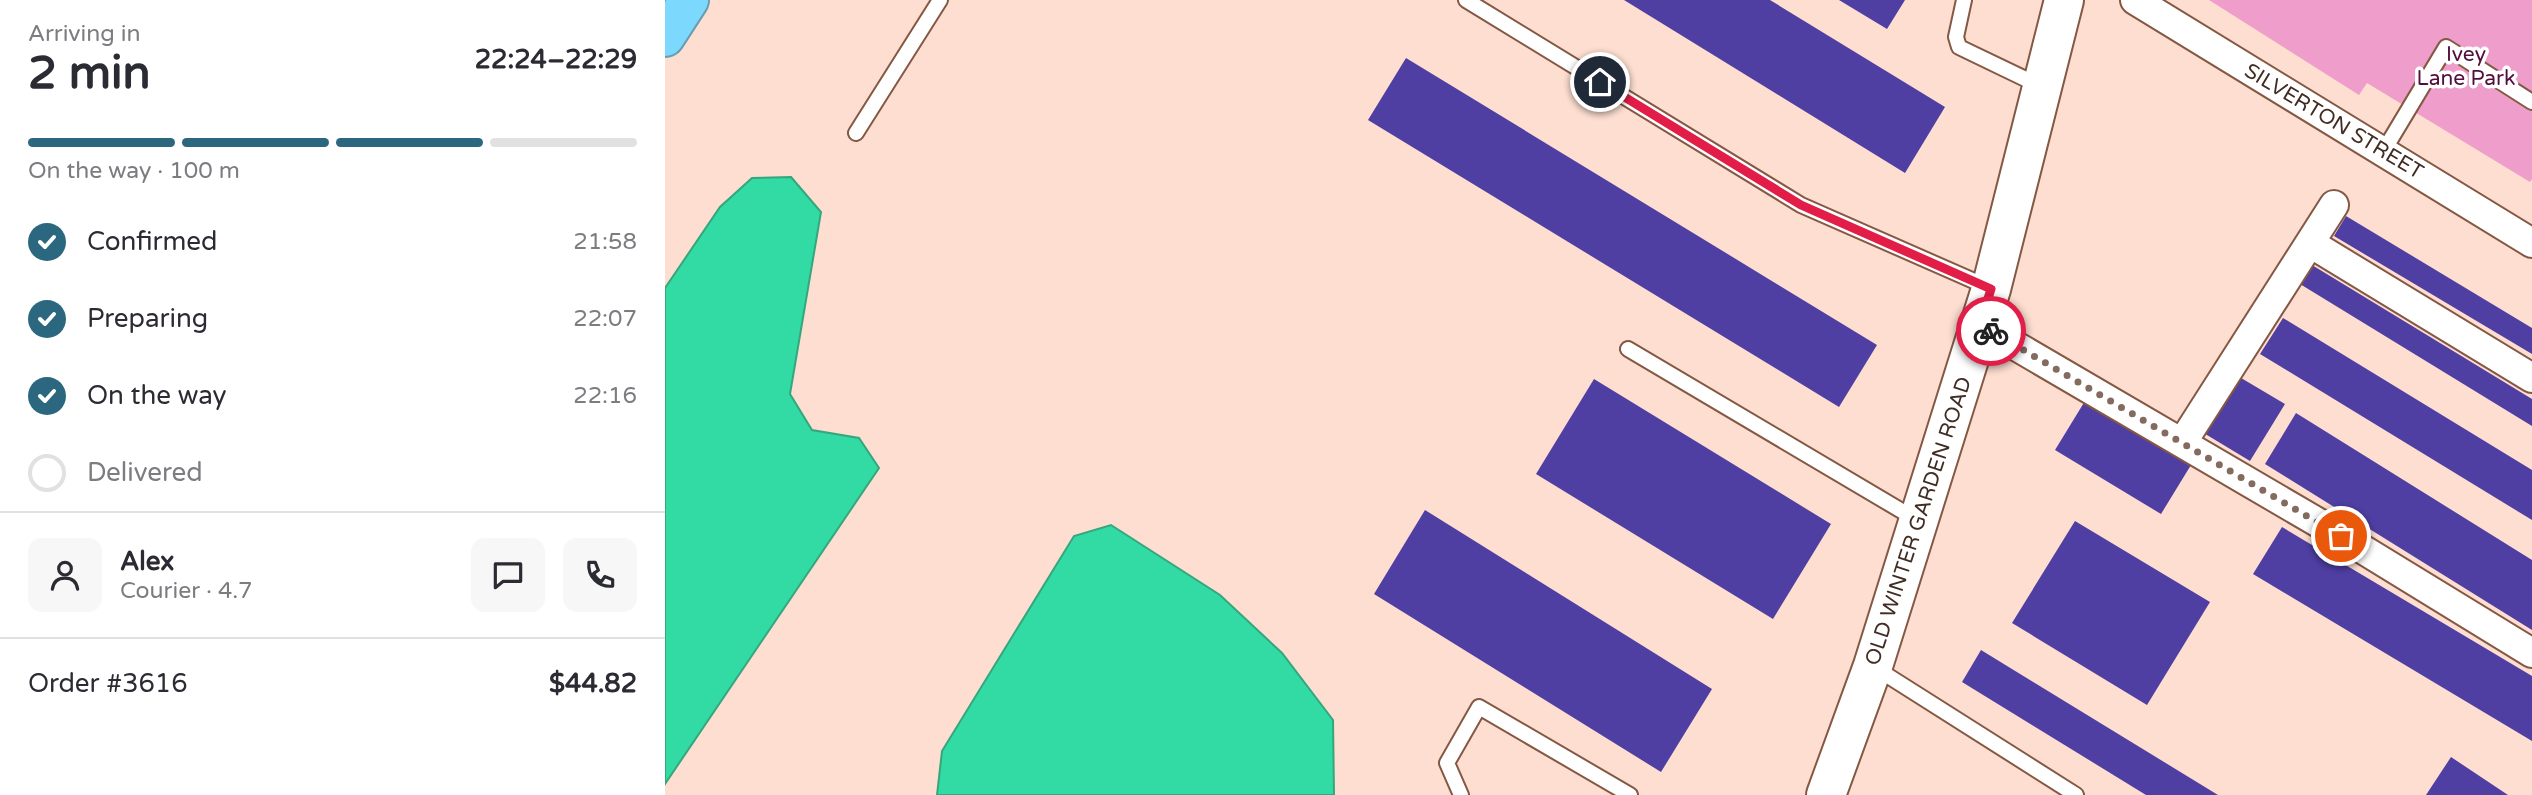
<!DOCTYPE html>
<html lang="en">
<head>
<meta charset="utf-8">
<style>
	body { margin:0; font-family:"Varela Round",sans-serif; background:#f7f7f7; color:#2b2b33; height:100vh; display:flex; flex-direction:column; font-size:26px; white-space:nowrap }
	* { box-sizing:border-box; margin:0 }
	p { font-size:23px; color:#7c7c81 }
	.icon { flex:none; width:38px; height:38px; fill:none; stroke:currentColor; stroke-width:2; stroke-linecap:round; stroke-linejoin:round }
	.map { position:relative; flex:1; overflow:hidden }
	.panel { display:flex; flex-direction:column; background:#fff; width:665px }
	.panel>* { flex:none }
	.pin { position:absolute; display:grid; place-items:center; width:60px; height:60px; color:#fff; margin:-30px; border:4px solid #fff; border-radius:50%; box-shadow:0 2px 7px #0007 }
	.courier { position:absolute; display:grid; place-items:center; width:70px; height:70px; margin:-35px; border:5px solid #e11d48; border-radius:50%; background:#fff; color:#222; box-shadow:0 2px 9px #0007 }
	.overview em { font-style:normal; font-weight:700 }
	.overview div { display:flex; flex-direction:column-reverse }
	.overview { display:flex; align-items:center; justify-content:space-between; height:119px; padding:0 28px }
	h1 { font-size:46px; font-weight:700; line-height:52px }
	.bar { display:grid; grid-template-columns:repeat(4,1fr); gap:10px 7px; align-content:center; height:84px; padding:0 28px }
	.bar i { height:9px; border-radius:5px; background:#e1e1e2 }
	.bar .selected { background:#2b687f }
	.bar p { grid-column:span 4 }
	.line { display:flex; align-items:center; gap:18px; padding:0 28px; border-top:2px solid #e1e1e2 }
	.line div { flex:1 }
	.round { display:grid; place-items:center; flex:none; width:74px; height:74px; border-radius:14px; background:#f7f7f7 }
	ol { padding:0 28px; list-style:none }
	li { display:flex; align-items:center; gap:21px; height:77px }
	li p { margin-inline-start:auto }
	li .icon { padding:7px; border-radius:50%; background:#2b687f; color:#fff; stroke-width:4 }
	li:last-child { color:#7c7c81 }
	li i { width:38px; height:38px; border:4px solid #e1e1e2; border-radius:50% }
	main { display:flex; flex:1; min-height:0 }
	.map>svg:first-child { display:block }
</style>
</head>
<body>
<main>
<section class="panel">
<div class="overview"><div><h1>2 min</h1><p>Arriving in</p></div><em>22:24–22:29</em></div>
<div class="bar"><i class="selected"></i><i class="selected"></i><i class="selected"></i><i></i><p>On the way · 100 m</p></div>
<ol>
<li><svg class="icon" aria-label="check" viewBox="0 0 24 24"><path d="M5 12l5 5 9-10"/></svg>Confirmed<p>21:58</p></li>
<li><svg class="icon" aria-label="check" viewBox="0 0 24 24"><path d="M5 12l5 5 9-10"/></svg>Preparing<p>22:07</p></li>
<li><svg class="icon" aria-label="check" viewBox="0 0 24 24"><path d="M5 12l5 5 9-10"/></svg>On the way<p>22:16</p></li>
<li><i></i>Delivered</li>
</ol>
<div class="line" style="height:126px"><a class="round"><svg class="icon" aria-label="person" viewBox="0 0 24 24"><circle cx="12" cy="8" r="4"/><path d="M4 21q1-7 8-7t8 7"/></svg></a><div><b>Alex</b><p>Courier · 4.7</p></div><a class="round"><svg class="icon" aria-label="chat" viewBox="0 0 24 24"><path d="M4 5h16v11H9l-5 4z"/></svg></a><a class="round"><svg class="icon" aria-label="phone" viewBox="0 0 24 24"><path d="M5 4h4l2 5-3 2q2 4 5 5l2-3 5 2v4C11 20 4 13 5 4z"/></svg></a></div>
<div class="line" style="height:91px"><div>Order #3616</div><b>$44.82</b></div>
</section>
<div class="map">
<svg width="1867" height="795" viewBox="0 0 1867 795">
	<rect width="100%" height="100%" fill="#fdded0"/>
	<!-- green -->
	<path fill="#ef9dca" d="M1544 0H1867V179L1865 182 1702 83 1694 95Z"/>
	<!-- water -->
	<path fill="#32daa4" stroke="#36a67e" stroke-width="2" d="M126 177 156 212 125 394 147 430 194 438 214 468 0 784V288L55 207 87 178Z
		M446 525 555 595 617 653 668 720 669 795H272L277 751 409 536Z"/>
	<!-- building -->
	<path fill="#4f3fa3" d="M959 0H1105L1280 107 1240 173Z
		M1174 0H1240L1222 29Z
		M741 58 1212 345 1174 407 703 120Z
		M1681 216 1867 328V354L1669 236Z
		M1647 265 1867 399V426L1635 284Z
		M1618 318 1867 470V520L1595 354Z
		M1571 375 1620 404 1585 461 1537 432Z
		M929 379 1166 524 1108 619 871 474Z
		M1420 401 1526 465 1496 514 1390 450Z
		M1631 413 1867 560V630L1600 464Z
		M760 510 1047 689 996 772 709 594Z
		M1410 521 1545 602 1482 705 1347 623Z
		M1617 527 1867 676V741L1588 574Z
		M1316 650 1553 795H1481L1297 682Z
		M1786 757 1843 795H1761Z"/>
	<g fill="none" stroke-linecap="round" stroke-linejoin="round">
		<!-- lane casing -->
		<g stroke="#845843" stroke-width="18">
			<path id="lane" d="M801 0 1136 205 1325 288
				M1299 0 1291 37 1294 47 1375 86
				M191 133 275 0
				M1718 152 1781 47 1867 102
				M963 349 1252 520
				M1209 667 1411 795
				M796 795 782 763 814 707 965 795"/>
		</g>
		<!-- street casing -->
		<g stroke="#845843" stroke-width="32">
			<path id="street" d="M1470 0 1867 243
				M1645 243 1867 378
				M1315 325 1676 536 1867 653
				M1517 443 1669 205"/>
		</g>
		<!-- secondary casing -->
		<g stroke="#845843" stroke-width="42">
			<path id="secondary" d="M1161 795 1208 666 1326 289 1399 0"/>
		</g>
		<!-- highway casing -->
		<g stroke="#679db1" stroke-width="42">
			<path id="highway" d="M0 37 24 0"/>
		</g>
		<!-- lane -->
		<use href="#lane" stroke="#fff" stroke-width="14"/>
		<!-- street -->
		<use href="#street" stroke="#fff" stroke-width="28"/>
		<!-- secondary -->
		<use href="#secondary" stroke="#fff" stroke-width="38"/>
		<!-- highway -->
		<use href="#highway" stroke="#7cd9fd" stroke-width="38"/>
	</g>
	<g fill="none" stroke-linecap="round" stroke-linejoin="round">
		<!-- done -->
		<path stroke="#836b60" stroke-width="7" stroke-dasharray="0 12.6" d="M1326 331 1676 536"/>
		<!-- route -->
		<path stroke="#e11d48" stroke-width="9" d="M935 82 1136 205 1326 289 1315 324 1326 331"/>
	</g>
	<g text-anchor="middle" stroke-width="7" stroke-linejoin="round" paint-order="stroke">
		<!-- park labels -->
		<g font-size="21" fill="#530e3b" stroke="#fff">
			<text x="1801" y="61">Ivey<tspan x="1801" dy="24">Lane Park</tspan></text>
		</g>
		<!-- street labels -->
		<g font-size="21" fill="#412d24" stroke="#fff">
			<text transform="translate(1669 121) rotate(31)" y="7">SILVERTON STREET</text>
			<text transform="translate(1253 521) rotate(-72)" y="7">OLD WINTER GARDEN ROAD</text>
		</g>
	</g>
</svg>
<div class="pin" style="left:1676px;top:536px;background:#ea580c"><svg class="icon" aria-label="bag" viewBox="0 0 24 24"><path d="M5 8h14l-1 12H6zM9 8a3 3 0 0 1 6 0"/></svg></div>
<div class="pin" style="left:935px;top:82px;background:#1f2937"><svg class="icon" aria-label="home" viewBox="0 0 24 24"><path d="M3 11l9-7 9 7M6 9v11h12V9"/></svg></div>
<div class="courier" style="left:1326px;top:331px"><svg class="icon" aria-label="bike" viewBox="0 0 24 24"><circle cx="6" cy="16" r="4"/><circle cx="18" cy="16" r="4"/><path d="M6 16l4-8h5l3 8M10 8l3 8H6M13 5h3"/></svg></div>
</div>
</main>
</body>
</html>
